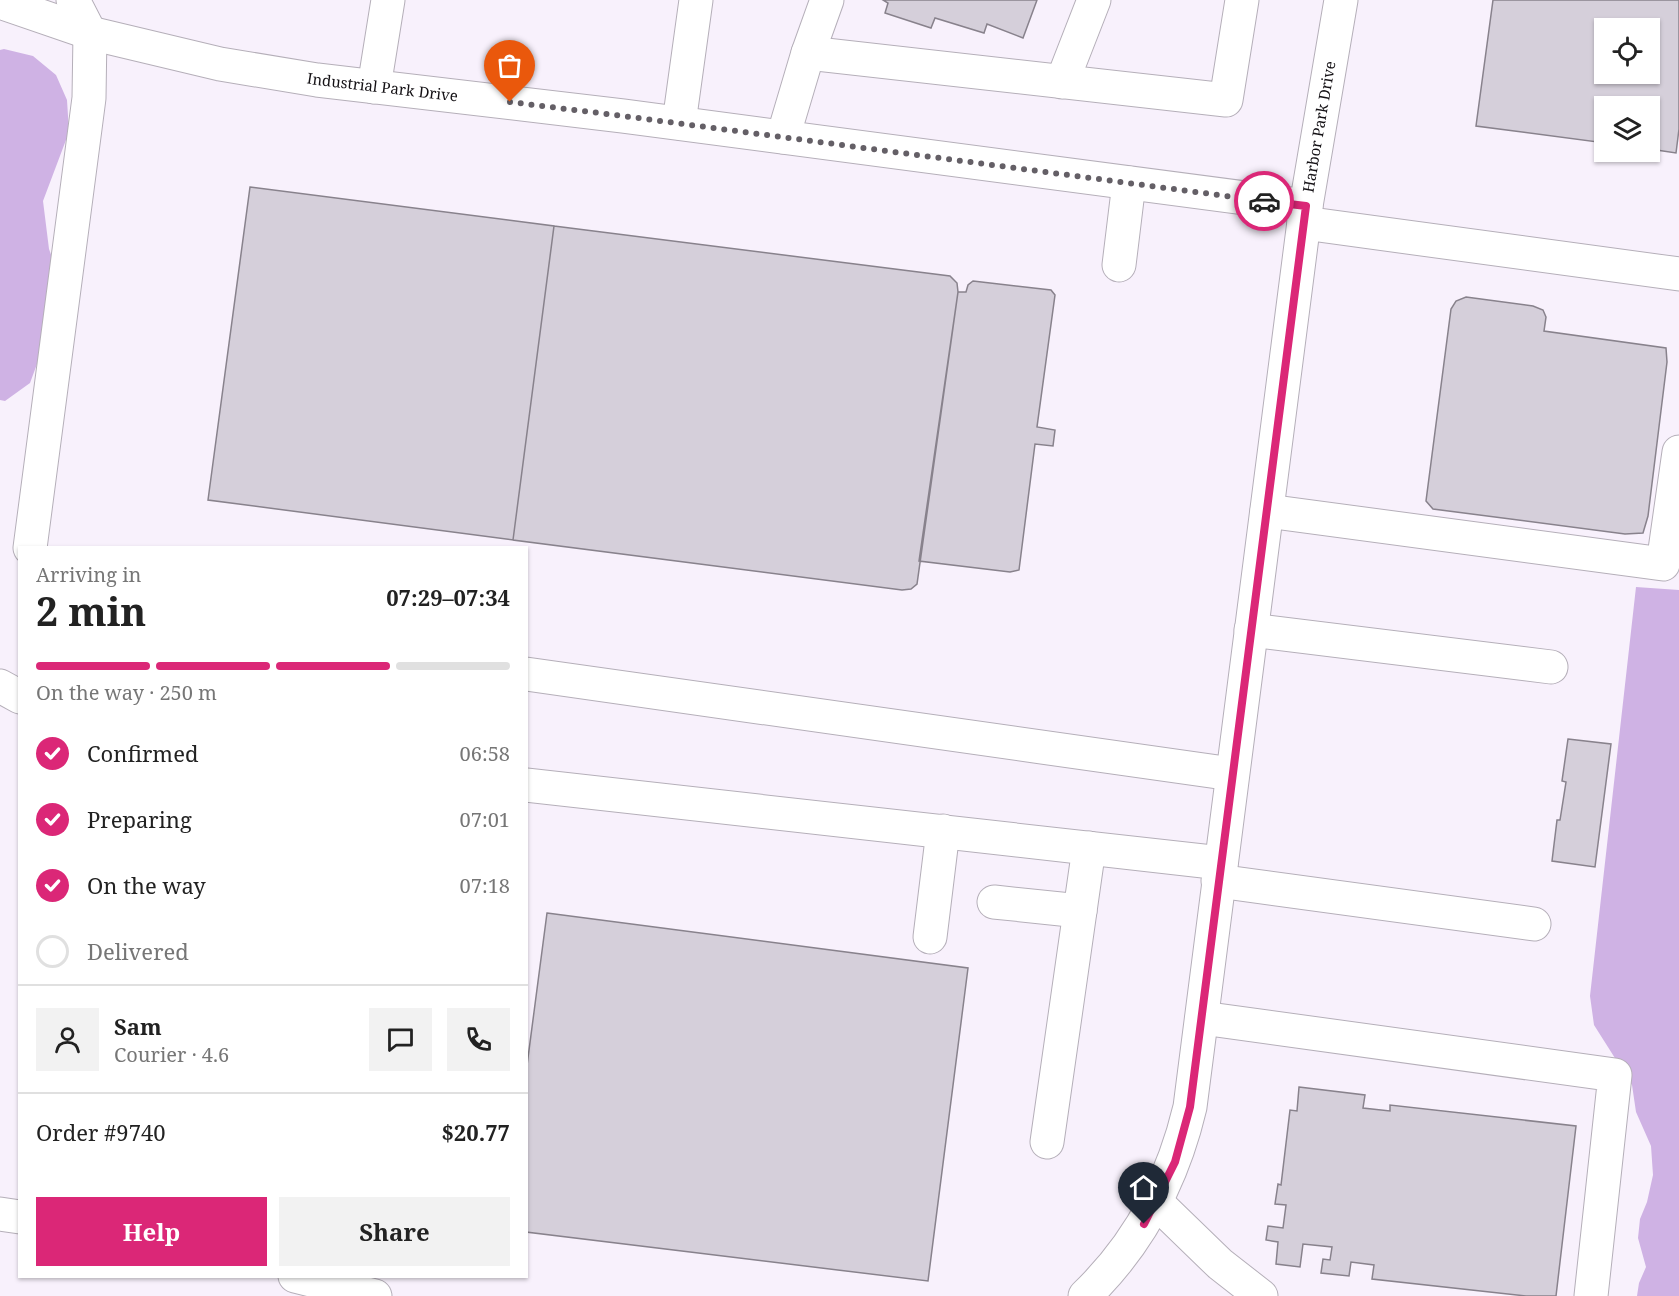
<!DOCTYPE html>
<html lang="en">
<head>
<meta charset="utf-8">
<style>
	body { margin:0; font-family:"Noto Serif",serif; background:#f2f2f2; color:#222; height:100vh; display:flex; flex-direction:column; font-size:22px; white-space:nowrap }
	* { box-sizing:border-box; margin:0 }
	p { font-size:20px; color:#767676 }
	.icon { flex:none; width:33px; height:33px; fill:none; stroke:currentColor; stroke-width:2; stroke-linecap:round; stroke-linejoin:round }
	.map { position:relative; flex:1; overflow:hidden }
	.sheet { position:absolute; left:18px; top:546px; width:510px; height:732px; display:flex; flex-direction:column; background:#fff; border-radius:0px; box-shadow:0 2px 4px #0004 }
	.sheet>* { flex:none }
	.buttons { position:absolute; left:1594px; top:18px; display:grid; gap:12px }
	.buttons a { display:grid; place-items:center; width:66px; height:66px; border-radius:0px; background:#fff; box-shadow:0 2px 4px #0004; font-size:30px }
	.pin { position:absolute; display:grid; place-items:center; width:51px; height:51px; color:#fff; margin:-62px -26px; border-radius:50% 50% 50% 0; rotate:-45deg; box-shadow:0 0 6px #0007 }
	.pin .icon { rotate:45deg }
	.courier { position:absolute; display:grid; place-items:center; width:60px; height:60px; margin:-30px; border:4px solid #db2777; border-radius:50%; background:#fff; color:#222; box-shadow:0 2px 8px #0007 }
	.summary em { font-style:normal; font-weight:700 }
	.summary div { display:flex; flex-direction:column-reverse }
	.summary { display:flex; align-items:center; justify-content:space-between; height:102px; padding:0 18px }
	h1 { font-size:39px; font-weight:700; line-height:45px }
	.bar { display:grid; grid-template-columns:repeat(4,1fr); gap:9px 6px; align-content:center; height:72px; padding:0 18px }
	.bar i { height:8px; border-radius:4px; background:#e0e0e0 }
	.bar .active { background:#db2777 }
	.bar p { grid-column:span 4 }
	.line { display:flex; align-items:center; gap:15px; padding:0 18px; border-top:2px solid #e0e0e0 }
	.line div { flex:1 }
	.round { display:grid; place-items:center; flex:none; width:63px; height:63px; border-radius:0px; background:#f2f2f2 }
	ol { padding:0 18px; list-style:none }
	li { display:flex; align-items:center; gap:18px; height:66px }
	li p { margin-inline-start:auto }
	li .icon { padding:6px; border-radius:50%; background:#db2777; color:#fff; stroke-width:4 }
	li:last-child { color:#767676 }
	li i { width:33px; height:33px; border:3px solid #e0e0e0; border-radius:50% }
	.primary-button { display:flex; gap:12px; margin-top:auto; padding:12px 18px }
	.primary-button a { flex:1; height:69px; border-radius:0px; background:#db2777; color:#fff; font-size:24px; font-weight:700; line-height:69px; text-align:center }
	.primary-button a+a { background:#f2f2f2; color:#222 }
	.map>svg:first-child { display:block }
</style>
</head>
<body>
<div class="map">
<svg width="1679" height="1296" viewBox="0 0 1679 1296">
	<rect width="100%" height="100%" fill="#f8f1fc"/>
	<!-- forest -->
	<path fill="#cfb2e4" d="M4 49 33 56 56 75 67 100 69 132 43 201 49 249 59 277 44 345 30 383 5 401 0 400V50Z
		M1636 587 1679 590V1296H1637L1639 1283 1646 1267 1638 1238 1640 1219 1647 1202 1653 1175 1651 1146 1636 1112 1632 1085 1594 1025 1590 996Z"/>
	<!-- building -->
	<path fill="#d5cfda" stroke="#88828c" stroke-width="1.5" fill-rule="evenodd" d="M883 0H1037L1023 38 987 24 984 33 935 18 931 28 885 13 888 3Z
		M1493 0H1679V129L1676 153 1650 149V106H1605V143L1476 126ZM1605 28H1650V74H1605Z
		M250 187 554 226 513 540 208 500Z
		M554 226 950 276 957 283 958 292 917 584 911 589 902 590 513 540Z
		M973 281 1051 290 1055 295 1037 427 1055 430 1053 446 1035 444 1019 570 1010 572 919 561 958 292H966L968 285Z
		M1466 297 1533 306 1543 310 1546 317 1544 331 1666 348 1667 362 1648 516 1643 533 1625 534 1433 509 1426 501 1451 309 1456 301Z
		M1568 739 1611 744 1595 867 1552 861 1557 820H1560L1566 782 1562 781Z
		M547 913 968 968 928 1281 526 1232V1073Z
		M1299 1087 1365 1095 1363 1108 1390 1111V1105L1576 1126 1556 1296H1526L1372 1279 1374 1265 1351 1262 1349 1276 1321 1273 1323 1259 1330 1260 1332 1247 1303 1244 1300 1267 1276 1264 1278 1242 1266 1240 1268 1226 1283 1228 1286 1205 1275 1204 1278 1184 1281 1185 1290 1110 1297 1111Z"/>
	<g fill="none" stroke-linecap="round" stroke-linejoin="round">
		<!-- minor casing -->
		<g stroke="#b5afb9" stroke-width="35">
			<g id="minor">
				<path d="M827 0 808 53 1226 100 1242 0"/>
				<path id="s1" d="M0 2 90 33 220 64 317 80 623 116 1306 206"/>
				<path d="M1062 82 1094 0"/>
				<path d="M374 87 388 0"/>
				<path d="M679 123 696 0"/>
				<path d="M783 137 808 53"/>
				<path d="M1304 223 1679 274"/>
				<path d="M1119 265 1129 183"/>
				<path d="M1267 511 1663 564 1679 452"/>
				<path d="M30 548 89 98 90 33 73 0"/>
				<path d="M1251 630 1551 667"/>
				<path d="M526 674 1232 774"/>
				<path d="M0 686 20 697"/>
				<path d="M526 785 1221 863"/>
				<path d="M1218 881 1534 924"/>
				<path d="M994 902 1080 911"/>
				<path d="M930 937 943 831"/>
				<path d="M1202 1018 1615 1075 1591 1296"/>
				<path d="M1047 1142 1089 848"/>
				<path d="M1156 1202 1220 1264 1261 1296"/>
				<path d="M0 1214 20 1217"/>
				<path d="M295 1276 375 1296"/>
				<path id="s2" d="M1085 1296C1139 1244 1173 1179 1190 1107L1306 206 1341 0"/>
			</g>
		</g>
		<!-- minor -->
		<use href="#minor" stroke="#fff" stroke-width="33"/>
	</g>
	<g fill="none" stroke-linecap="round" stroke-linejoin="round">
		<!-- done -->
		<path stroke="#645f66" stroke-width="6" stroke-dasharray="0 10.8" d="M510 102 623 116 1264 201"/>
		<!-- route -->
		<path stroke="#db2777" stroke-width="8" d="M1144 1224 1175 1162 1190 1107 1306 206 1264 201"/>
	</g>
	<g text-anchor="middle" stroke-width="4.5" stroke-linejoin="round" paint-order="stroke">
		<!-- street labels -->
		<g font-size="15" fill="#141115" stroke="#f8f1fc">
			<text dy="5" stroke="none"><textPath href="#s1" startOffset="393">Industrial Park Drive</textPath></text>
			<text dy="5" stroke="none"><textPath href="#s2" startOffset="1208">Harbor Park Drive</textPath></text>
		</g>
	</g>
</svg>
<div class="buttons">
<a><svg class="icon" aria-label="locate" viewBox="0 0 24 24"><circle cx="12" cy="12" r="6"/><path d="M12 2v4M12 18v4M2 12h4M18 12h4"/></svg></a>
<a><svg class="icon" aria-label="layers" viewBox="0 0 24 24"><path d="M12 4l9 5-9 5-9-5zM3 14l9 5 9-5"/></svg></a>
</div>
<div class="pin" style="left:510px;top:102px;background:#ea580c"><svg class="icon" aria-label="bag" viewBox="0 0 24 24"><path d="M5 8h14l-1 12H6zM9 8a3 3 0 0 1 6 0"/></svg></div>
<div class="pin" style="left:1144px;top:1224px;background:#1f2937"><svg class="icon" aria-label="home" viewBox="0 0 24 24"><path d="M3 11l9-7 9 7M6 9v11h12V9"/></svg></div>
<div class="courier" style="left:1264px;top:201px"><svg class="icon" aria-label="car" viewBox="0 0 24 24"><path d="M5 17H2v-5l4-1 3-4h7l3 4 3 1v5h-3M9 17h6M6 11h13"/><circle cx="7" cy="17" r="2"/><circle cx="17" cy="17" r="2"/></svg></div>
<section class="sheet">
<div class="summary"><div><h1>2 min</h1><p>Arriving in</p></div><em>07:29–07:34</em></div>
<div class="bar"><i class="active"></i><i class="active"></i><i class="active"></i><i></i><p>On the way · 250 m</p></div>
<ol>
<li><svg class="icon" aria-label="check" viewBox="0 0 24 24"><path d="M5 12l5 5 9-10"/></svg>Confirmed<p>06:58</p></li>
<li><svg class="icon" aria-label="check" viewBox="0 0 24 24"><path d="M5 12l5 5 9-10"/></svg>Preparing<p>07:01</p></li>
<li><svg class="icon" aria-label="check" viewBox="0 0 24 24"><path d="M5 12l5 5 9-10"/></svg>On the way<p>07:18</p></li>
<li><i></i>Delivered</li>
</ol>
<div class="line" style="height:108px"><a class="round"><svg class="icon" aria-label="person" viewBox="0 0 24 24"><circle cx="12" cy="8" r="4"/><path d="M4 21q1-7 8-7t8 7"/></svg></a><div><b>Sam</b><p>Courier · 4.6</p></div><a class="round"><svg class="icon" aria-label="chat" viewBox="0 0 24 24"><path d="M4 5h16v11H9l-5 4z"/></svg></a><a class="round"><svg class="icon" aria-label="phone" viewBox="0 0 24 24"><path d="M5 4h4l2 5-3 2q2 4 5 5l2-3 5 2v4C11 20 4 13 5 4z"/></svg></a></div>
<div class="line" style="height:78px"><div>Order #9740</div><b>$20.77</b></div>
<div class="primary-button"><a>Help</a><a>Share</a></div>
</section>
</div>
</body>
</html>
